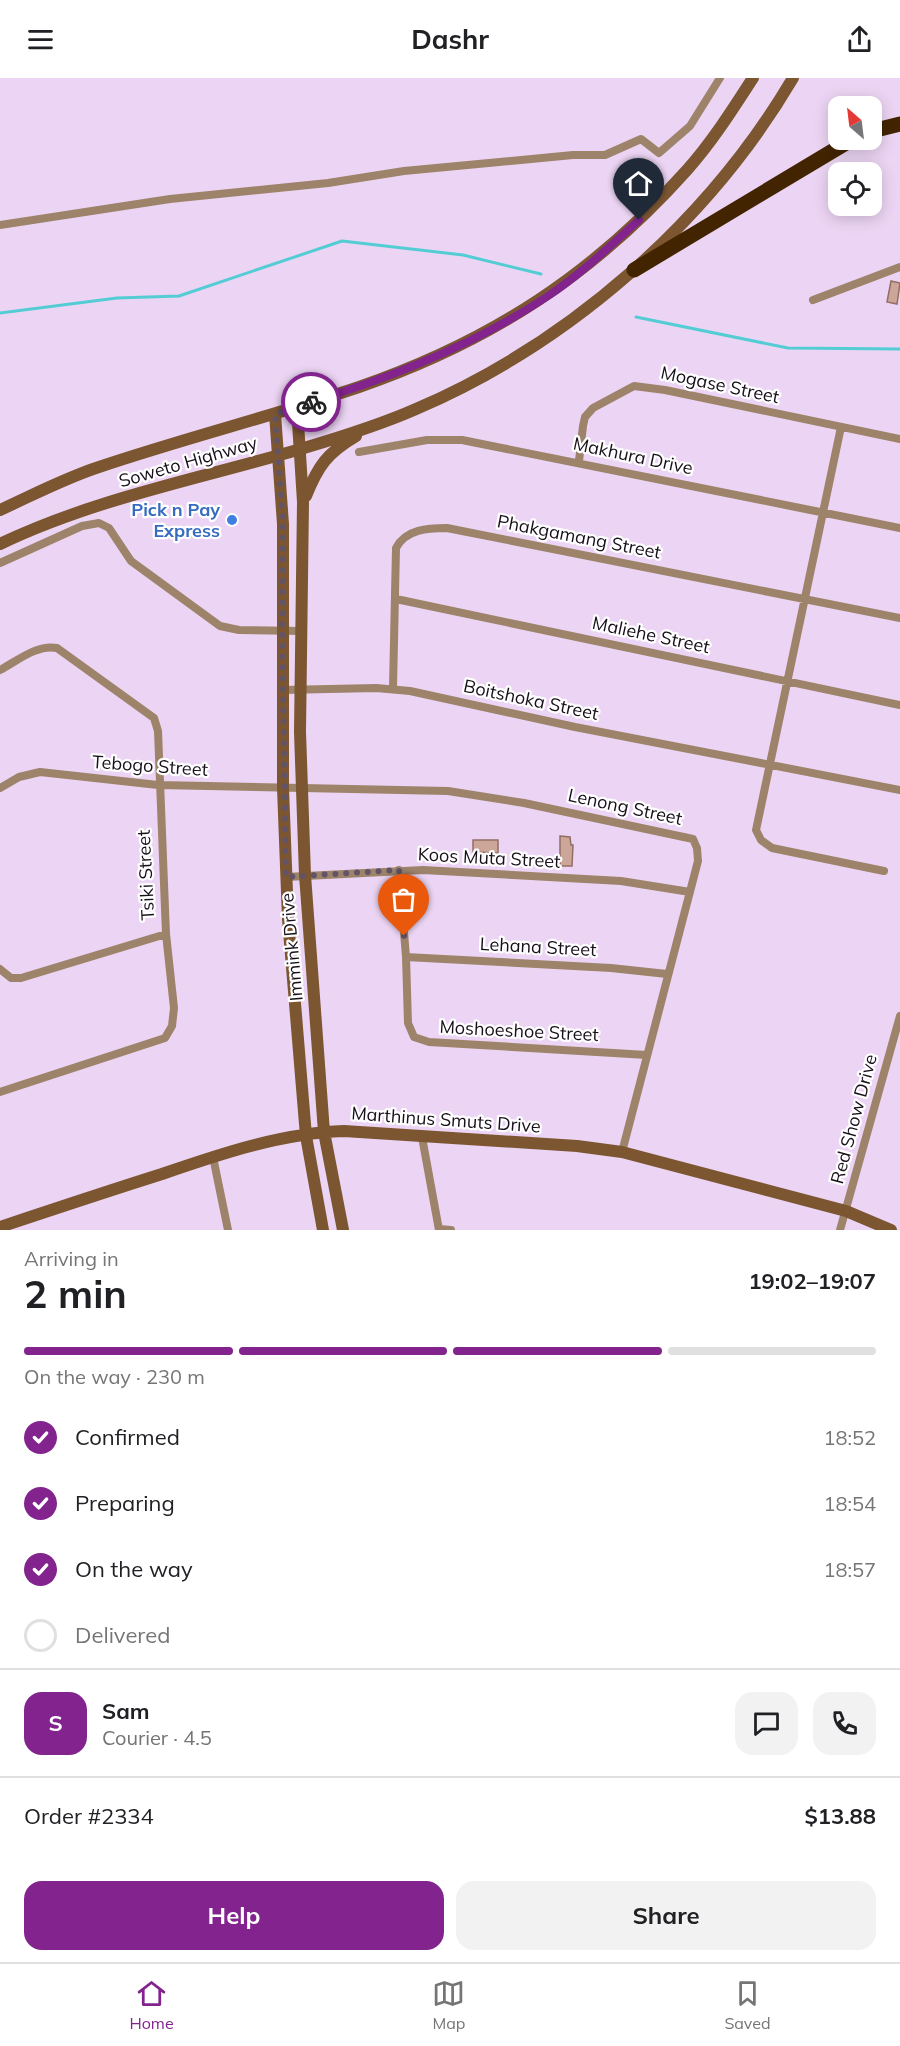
<!DOCTYPE html>
<html lang="en">
<head>
<meta charset="utf-8">
<style>
	body { margin:0; font-family:Mulish,sans-serif; background:#f2f2f2; color:#202124; height:100vh; display:flex; flex-direction:column; font-size:22px; white-space:nowrap }
	* { box-sizing:border-box; margin:0 }
	p { font-size:20px; color:#757577 }
	.icon { flex:none; width:33px; height:33px; fill:none; stroke:currentColor; stroke-width:2; stroke-linecap:round; stroke-linejoin:round }
	.map { position:relative; height:1152px; overflow:hidden }
	.panel { display:flex; flex-direction:column; background:#fff; flex:1 }
	.panel>* { flex:none }
	.needle { width:39px; rotate:332deg }
	.controls { position:absolute; left:828px; top:18px; display:grid; gap:12px }
	.controls a { display:grid; place-items:center; width:54px; height:54px; border-radius:12px; background:#fff; box-shadow:0 3px 15px #0003; font-size:30px }
	.pin { position:absolute; display:grid; place-items:center; width:51px; height:51px; color:#fff; margin:-62px -26px; border-radius:50% 50% 50% 0; rotate:-45deg; box-shadow:0 0 6px #0007 }
	.pin .icon { rotate:45deg }
	.courier { position:absolute; display:grid; place-items:center; width:60px; height:60px; margin:-30px; border:4px solid #82238e; border-radius:50%; background:#fff; color:#222; box-shadow:0 2px 8px #0007 }
	.overview em { font-style:normal; font-weight:700 }
	.overview div { display:flex; flex-direction:column-reverse }
	.overview { display:flex; align-items:center; justify-content:space-between; height:102px; padding:0 24px }
	h1 { font-size:39px; font-weight:700; line-height:45px }
	.bar { display:grid; grid-template-columns:repeat(4,1fr); gap:9px 6px; align-content:center; height:72px; padding:0 24px }
	.bar i { height:8px; border-radius:4px; background:#e0e0e0 }
	.bar .current { background:#82238e }
	.bar p { grid-column:span 4 }
	.line { display:flex; align-items:center; gap:15px; padding:0 24px; border-top:2px solid #e0e0e0 }
	.line div { flex:1 }
	.round { display:grid; place-items:center; flex:none; width:63px; height:63px; border-radius:18px; background:#f2f2f2 }
	ol { padding:0 24px; list-style:none }
	li { display:flex; align-items:center; gap:18px; height:66px }
	li p { margin-inline-start:auto }
	li .icon { padding:6px; border-radius:50%; background:#82238e; color:#fff; stroke-width:4 }
	li:last-child { color:#757577 }
	li i { width:33px; height:33px; border:3px solid #e0e0e0; border-radius:50% }
	.primary-button { display:flex; gap:12px; margin-top:auto; padding:12px 24px }
	.primary-button a { flex:1; height:69px; border-radius:18px; background:#82238e; color:#fff; font-size:24px; font-weight:700; line-height:69px; text-align:center }
	.primary-button a+a { background:#f2f2f2; color:#202124 }
	header { display:flex; justify-content:space-between; align-items:center; height:78px; padding:0 24px; background:#fff; font-size:27px; font-weight:700 }
	.tabs { display:flex; justify-content:space-around; align-items:center; height:84px; border-top:2px solid #e0e0e0; background:#fff; font-size:16px; color:#757577 }
	.tabs a { display:grid; justify-items:center; gap:3px }
	.tabs .current { color:#82238e }
	.map>svg:first-child { display:block }
</style>
</head>
<body>
<header><svg class="icon" aria-label="menu" viewBox="0 0 24 24"><path d="M4 6h16M4 12h16M4 18h16"/></svg>Dashr<svg class="icon" aria-label="share" viewBox="0 0 24 24"><path d="M12 15V3M7 8l5-5 5 5M5 13v7h14v-7"/></svg></header>
<div class="map">
<svg width="900" height="1152" viewBox="0 0 900 1152">
	<rect width="100%" height="100%" fill="#ecd5f4"/>
	<g fill="none" stroke-linecap="round" stroke-linejoin="round">
		<!-- stream -->
		<path stroke="#53cdd3" stroke-width="3" d="M0 235 117 220 179 218 342 163 463 177 541 196
			M636 239 788 270 900 271"/>
	</g>
	<!-- building -->
	<path fill="#cda69a" stroke="#926e63" stroke-width="1.5" d="M891 203 900 205 897 226 887 224Z
		M560 758 570 759 571 767H573L572 788H560Z
		M473 762H498V775L473 774Z"/>
	<g fill="none" stroke-linecap="round" stroke-linejoin="round">
		<!-- street -->
		<path stroke="#9d836a" stroke-width="8" d="M0 147 170 121 328 105 404 93 573 77H605L641 61 659 75 690 48 720 0
			M813 222 900 189
			M841 349 756 752 761 762 772 770 884 793
			M359 374 427 362H462L900 450
			M579 383 583 348 585 339 593 330 634 308 665 312 900 361
			M0 485 82 448 99 445 109 450 131 483 220 548 239 552 301 553
			M396 521 900 627
			M0 592C17 583 37 566 57 570L154 640 158 653 166 856 174 930 172 948 165 960 0 1014
			M393 610 396 470C406 451 428 450 447 450L900 540
			M283 612 376 610 410 613 575 649 900 712
			M0 710 19 699 40 694 158 707 448 713 524 725 693 761 697 770 698 783 622 1074
			M399 792 406 879 408 945 414 959 429 964 647 977
			M286 799 423 792 621 803 690 814
			M406 879 611 890 667 896
			M0 891 11 900H21L166 856
			M422 1059 439 1152
			M213 1079 228 1152
			M439 1151 451 1152
			M840 1152 900 938"/>
		<!-- secondary -->
		<path stroke="#7c5631" stroke-width="12" d="M297 329 303 424 300 654 305 797 324 1054 343 1152
			M275 336 283 446V710L288 841 306 1058 323 1152
			M306 418C318 388 327 375 356 358
			M0 432C33 417 65 400 99 389 185 360 273 338 359 309 492 263 594 196 687 92 712 64 733 31 753 0
			M0 466C96 420 203 400 304 370 341 359 380 347 416 331 570 265 708 144 793 0
			M0 1149C54 1131 108 1113 162 1096 220 1076 282 1055 344 1053L577 1068 622 1074 846 1133 891 1152"/>
		<!-- highway -->
		<path stroke="#422401" stroke-width="15" d="M872 53 900 46
			M634 192 851 62"/>
	</g>
	<g fill="none" stroke-linecap="round" stroke-linejoin="round">
		<!-- done -->
		<path stroke="#625466" stroke-width="6" stroke-dasharray="0 10.8" d="M311 324 275 336 283 446 282 553 286 799 399 792 404 858"/>
		<!-- route -->
		<path stroke="#82238e" stroke-width="8" d="M311 324C393 299 476 266 548 218 581 196 610 168 639 142"/>
	</g>
	<!-- markers -->
	<circle fill="#3f7fe0" stroke="#fff" stroke-width="2" cx="232" cy="442" r="6"/>
	<g text-anchor="middle" stroke-width="4.5" stroke-linejoin="round" paint-order="stroke">
		<!-- street labels -->
		<g font-size="18" fill="#170f19" stroke="#fff">
			<text transform="translate(720 307) rotate(12)" y="6">Mogase Street</text>
			<text transform="translate(633 378) rotate(12)" y="6">Makhura Drive</text>
			<text transform="translate(188 384) rotate(-16)" y="6">Soweto Highway</text>
			<text transform="translate(579 459) rotate(11)" y="6">Phakgamang Street</text>
			<text transform="translate(651 557) rotate(12)" y="6">Maliehe Street</text>
			<text transform="translate(531 622) rotate(12)" y="6">Boitshoka Street</text>
			<text transform="translate(150 688) rotate(4)" y="6">Tebogo Street</text>
			<text transform="translate(625 729) rotate(12)" y="6">Lenong Street</text>
			<text transform="translate(489 780) rotate(3)" y="6">Koos Muta Street</text>
			<text transform="translate(146 797) rotate(-93)" y="6">Tsiki Street</text>
			<text transform="translate(292 869) rotate(-95)" y="6">Immink Drive</text>
			<text transform="translate(538 869) rotate(3)" y="6">Lehana Street</text>
			<text transform="translate(519 953) rotate(3)" y="6">Moshoeshoe Street</text>
			<text transform="translate(854 1041) rotate(-75)" y="6">Red Show Drive</text>
			<text transform="translate(446 1042) rotate(4)" y="6">Marthinus Smuts Drive</text>
		</g>
		<!-- shop labels -->
		<g font-size="18" font-weight="bold" fill="#366cbe" stroke="#fff" text-anchor="end">
			<text x="220" y="438">Pick n Pay<tspan x="220" dy="21">Express</tspan></text>
		</g>
	</g>
</svg>
<div class="controls">
<a><svg class="needle" viewBox="-14 -14 28 28"><path d="M0-13l5 13h-10z" fill="#e53935"/><path d="M0 13l5-13h-10z" fill="#757577"/></svg></a>
<a><svg class="icon" aria-label="locate" viewBox="0 0 24 24"><circle cx="12" cy="12" r="6"/><path d="M12 2v4M12 18v4M2 12h4M18 12h4"/></svg></a>
</div>
<div class="pin" style="left:404px;top:858px;background:#ea580c"><svg class="icon" aria-label="bag" viewBox="0 0 24 24"><path d="M5 8h14l-1 12H6zM9 8a3 3 0 0 1 6 0"/></svg></div>
<div class="pin" style="left:639px;top:142px;background:#1f2937"><svg class="icon" aria-label="home" viewBox="0 0 24 24"><path d="M3 11l9-7 9 7M6 9v11h12V9"/></svg></div>
<div class="courier" style="left:311px;top:324px"><svg class="icon" aria-label="bike" viewBox="0 0 24 24"><circle cx="6" cy="16" r="4"/><circle cx="18" cy="16" r="4"/><path d="M6 16l4-8h5l3 8M10 8l3 8H6M13 5h3"/></svg></div>
</div>
<section class="panel">
<div class="overview"><div><h1>2 min</h1><p>Arriving in</p></div><em>19:02–19:07</em></div>
<div class="bar"><i class="current"></i><i class="current"></i><i class="current"></i><i></i><p>On the way · 230 m</p></div>
<ol>
<li><svg class="icon" aria-label="check" viewBox="0 0 24 24"><path d="M5 12l5 5 9-10"/></svg>Confirmed<p>18:52</p></li>
<li><svg class="icon" aria-label="check" viewBox="0 0 24 24"><path d="M5 12l5 5 9-10"/></svg>Preparing<p>18:54</p></li>
<li><svg class="icon" aria-label="check" viewBox="0 0 24 24"><path d="M5 12l5 5 9-10"/></svg>On the way<p>18:57</p></li>
<li><i></i>Delivered</li>
</ol>
<div class="line" style="height:108px"><b class="round" style="background:#82238e;color:#fff">S</b><div><b>Sam</b><p>Courier · 4.5</p></div><a class="round"><svg class="icon" aria-label="chat" viewBox="0 0 24 24"><path d="M4 5h16v11H9l-5 4z"/></svg></a><a class="round"><svg class="icon" aria-label="phone" viewBox="0 0 24 24"><path d="M5 4h4l2 5-3 2q2 4 5 5l2-3 5 2v4C11 20 4 13 5 4z"/></svg></a></div>
<div class="line" style="height:78px"><div>Order #2334</div><b>$13.88</b></div>
<div class="primary-button"><a>Help</a><a>Share</a></div>
</section>
<nav class="tabs">
<a class="current"><svg class="icon" aria-label="home" viewBox="0 0 24 24"><path d="M3 11l9-7 9 7M6 9v11h12V9"/></svg>Home</a>
<a><svg class="icon" aria-label="map" viewBox="0 0 24 24"><path d="M3 6l6-2 6 2 6-2v14l-6 2-6-2-6 2zM9 4v14M15 6v14"/></svg>Map</a>
<a><svg class="icon" aria-label="saved" viewBox="0 0 24 24"><path d="M7 4h10v16l-5-4-5 4z"/></svg>Saved</a>
</nav>
</body>
</html>
